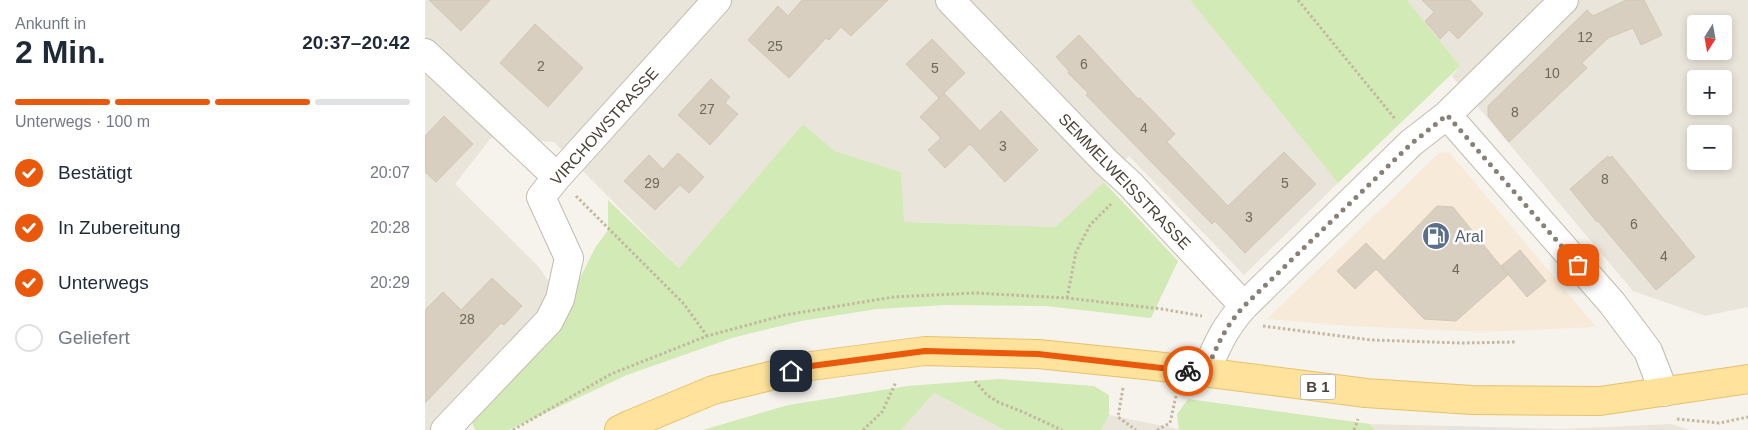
<!DOCTYPE html>
<html lang="de">
<head>
<meta charset="utf-8">
<style>
	body { margin:0; font-family:Helvetica,sans-serif; background:#f6f6f7; color:#1f2937; height:100vh; display:flex; flex-direction:column; font-size:19px; white-space:nowrap }
	* { box-sizing:border-box; margin:0 }
	p { font-size:16px; color:#747a83 }
	.icon { flex:none; width:28px; height:28px; fill:none; stroke:currentColor; stroke-width:2; stroke-linecap:round; stroke-linejoin:round }
	.map { position:relative; flex:1; overflow:hidden }
	.drawer { display:flex; flex-direction:column; background:#fff; width:425px }
	.drawer>* { flex:none }
	.needle { width:32px; rotate:191deg }
	.fabs { position:absolute; left:1262px; top:15px; display:grid; gap:10px }
	.fabs a { display:grid; place-items:center; width:45px; height:45px; border-radius:5px; background:#fff; box-shadow:0 2px 8px #0003; font-size:25px }
	.pin { position:absolute; display:grid; place-items:center; width:42px; height:42px; color:#fff; margin:-21px; border-radius:10px; box-shadow:0 2px 8px #0006 }
	.courier { position:absolute; display:grid; place-items:center; width:50px; height:50px; margin:-25px; border:4px solid #ea580c; border-radius:50%; background:#fff; color:#222; box-shadow:0 1px 6px #0007 }
	.overview em { font-style:normal; font-weight:600 }
	.overview div { display:flex; flex-direction:column-reverse }
	.overview { display:flex; align-items:center; justify-content:space-between; height:85px; padding:0 15px }
	h1 { font-size:32px; font-weight:600; line-height:38px }
	.bar { display:grid; grid-template-columns:repeat(4,1fr); gap:8px 5px; align-content:center; height:60px; padding:0 15px }
	.bar i { height:6px; border-radius:4px; background:#e0e1e3 }
	.bar .current { background:#ea580c }
	.bar p { grid-column:span 4 }
	ol { padding:0 15px; list-style:none }
	li { display:flex; align-items:center; gap:15px; height:55px }
	li p { margin-inline-start:auto }
	li .icon { padding:5px; border-radius:50%; background:#ea580c; color:#fff; stroke-width:4 }
	li:last-child { color:#747a83 }
	li i { width:28px; height:28px; border:2px solid #e0e1e3; border-radius:50% }
	main { display:flex; flex:1; min-height:0 }
	.map>svg:first-child { display:block }
</style>
</head>
<body>
<main>
<section class="drawer">
<div class="overview"><div><h1>2 Min.</h1><p>Ankunft in</p></div><em>20:37–20:42</em></div>
<div class="bar"><i class="current"></i><i class="current"></i><i class="current"></i><i></i><p>Unterwegs · 100 m</p></div>
<ol>
<li><svg class="icon" aria-label="check" viewBox="0 0 24 24"><path d="M5 12l5 5 9-10"/></svg>Bestätigt<p>20:07</p></li>
<li><svg class="icon" aria-label="check" viewBox="0 0 24 24"><path d="M5 12l5 5 9-10"/></svg>In Zubereitung<p>20:28</p></li>
<li><svg class="icon" aria-label="check" viewBox="0 0 24 24"><path d="M5 12l5 5 9-10"/></svg>Unterwegs<p>20:29</p></li>
<li><i></i>Geliefert</li>
</ol>
</section>
<div class="map">
<svg width="1323" height="430" viewBox="0 0 1323 430">
	<rect width="100%" height="100%" fill="#f6f3ec"/>
	<!-- residential -->
	<path fill="#eae5da" fill-rule="evenodd" d="M0 0H765L913 183 819 275 704 156 679 182 630 227 478 222 476 172 410 151 378 124 254 268 129 142 66 138 30 184 113 266 125 283 123 305 11 430H0Z
		M982 0H1323V307L1280 316 1208 291 1027 76 1035 66ZM1271 24H1299V51H1271ZM1271 79H1299V106H1271ZM1271 134H1299V161H1271Z
		M509 393 579 430H476Z
		M684 415 753 429 754 430H676Z
		M945 424 1136 429 1246 424 1265 430H950Z"/>
	<!-- commercial -->
	<path fill="#f7ead8" d="M1024 152 1171 327 1058 332 926 326 842 319 1014 153Z"/>
	<!-- green -->
	<path fill="#d2eab5" d="M765 0H982L1035 66 913 183Z
		M378 124 410 151 476 172 479 222 630 227 679 182 753 261 726 318 621 306 521 305 452 309 376 321 307 338 202 375 84 430H50L43 412 131 326 170 248 183 230V200L254 268Z
		M574 379 669 386 684 395V415L676 430H579L509 393 476 430H278L363 405 483 386Z
		M763 399 945 424 950 430H754L752 414Z"/>
	<!-- parking -->
	<path fill="#e5e3e0" d="M1020 426 1153 430H1023Z"/>
	<!-- building -->
	<path fill="#d8cfc1" stroke="#d3c7b4" d="M4 0H65L36 31Z
		M377 0H463L426 36 416 27 404 40 401 38 364 78 323 40 353 6 363 16Z
		M997 0H1045L1058 14 1033 39 1024 30 1015 39 1000 21 1009 12Z
		M1201 0H1219L1237 35 1216 45 1208 28 1183 38 1157 63 1162 68 1084 142 1063 116V106L1162 10 1168 16Z
		M110 24 158 68 123 107 75 63Z
		M654 35 713 99 715 98 750 134 742 142 803 206 859 152 891 184 820 253 790 221 787 224 661 95 663 93 643 73 644 71 631 57Z
		M507 39 540 73 514 98 481 64Z
		M286 79 305 97 300 103 313 114 285 145 253 115Z
		M519 93 555 131 576 111 613 150 580 182 545 144 520 168 503 150 516 138 495 117Z
		M19 116 48 144 11 182 0 172V136Z
		M253 153 279 177 264 193 255 185 230 210 199 181 224 155 238 169Z
		M1183 156 1185 158 1187 156 1270 257 1231 290 1173 221 1172 222 1145 189Z
		M1012 206 1028 207 1083 275 1031 321 999 319 951 269 930 289 912 271 941 243 959 261Z
		M1095 250 1121 281 1102 297 1076 266Z
		M67 278 97 306 79 325 76 323 0 403V310L18 292 36 310Z"/>
	<g fill="none" stroke-linecap="round" stroke-linejoin="round">
		<!-- minor casing -->
		<g stroke="#c2bbae" stroke-width="30">
			<path id="minor" d="M525 0 681 162 705 184 819 306C799 328 792 346 780 373
				M0 53 132 177
				M1022 115 1187 303 1223 351 1239 392
				M819 306 986 143 1022 115 1139 0
				M20 430 124 321 135 299 144 258 116 197 132 177 292 0"/>
		</g>
		<!-- major casing -->
		<g stroke="#e6c16a" stroke-width="30">
			<path id="major" d="M194 430 204 425 288 390 386 366 500 351 613 354 730 366 941 393 1047 400 1175 401 1323 379"/>
		</g>
		<!-- path -->
		<path stroke="#c4b79f" stroke-width="3" stroke-dasharray="2.5 2.5" stroke-linecap="butt" d="M873 0 971 120
			M151 196 259 304 282 336
			M642 298 651 252 665 225 686 204
			M838 326 946 340 1037 343 1091 342
			M550 381 562 395 573 402 598 412 637 430
			M698 388 693 417 711 430
			M1252 419 1294 423 1323 417
			M88 430 186 374 282 336 360 315 468 297 550 293 642 298 737 309 777 316
			M438 430 457 412 471 382
			M732 430 745 423 751 396
			M929 430 933 419"/>
		<!-- minor -->
		<use href="#minor" stroke="#fff" stroke-width="28"/>
		<!-- major -->
		<use href="#major" stroke="#ffe39c" stroke-width="28"/>
	</g>
	<g fill="none" stroke-linecap="round" stroke-linejoin="round">
		<!-- done -->
		<path stroke="#878178" stroke-width="5" stroke-dasharray="0 9" d="M763 371 780 374C792 346 799 328 819 306L986 144 1022 115 1153 265"/>
		<!-- route -->
		<path stroke="#ea580c" stroke-width="6" d="M366 371 386 366 500 351 613 354 763 371"/>
	</g>
	<!-- icons -->
	<defs>
		<g id="fuel-disc" transform="scale(1.4375)"><circle r="9.5" fill="#5c6f8a" stroke="#fff"/><path d="M-5.5-6h7V0h2V4h1.3V-2.5L3-4.5l.8-.8L6-3V5H2.5V1h-1V6h-7ZM-4.2-4.7v3.2H.2V-4.7Z" fill="#fff"/></g>
	</defs>
	<g fill-rule="evenodd">
		<use href="#fuel-disc" x="1011" y="236"/>
	</g>
	<g text-anchor="middle" stroke-width="5" stroke-linejoin="round" paint-order="stroke">
		<!-- number labels -->
		<g font-size="14" fill="#6e675b">
			<text x="1160" y="42">12</text>
			<text x="350" y="51">25</text>
			<text x="659" y="69">6</text>
			<text x="116" y="71">2</text>
			<text x="510" y="73">5</text>
			<text x="1127" y="78">10</text>
			<text x="282" y="114">27</text>
			<text x="1090" y="117">8</text>
			<text x="719" y="133">4</text>
			<text x="578" y="151">3</text>
			<text x="1180" y="184">8</text>
			<text x="227" y="188">29</text>
			<text x="860" y="188">5</text>
			<text x="824" y="222">3</text>
			<text x="1209" y="229">6</text>
			<text x="1239" y="261">4</text>
			<text x="1031" y="274">4</text>
			<text x="42" y="324">28</text>
		</g>
		<!-- shield labels -->
		<rect fill="#fff" stroke="#817c74" stroke-width="1" x="875.5" y="374.5" width="35" height="25" rx="4"/>
		<g font-size="15" font-weight="bold" fill="#4b4439">
			<text x="893" y="392">B 1</text>
		</g>
		<!-- street labels -->
		<g font-size="16" fill="#4b4439" stroke="#fff">
			<text transform="translate(179 126) rotate(-48)" y="6">VIRCHOWSTRASSE</text>
			<text transform="translate(700 181) rotate(46)" y="6">SEMMELWEISSTRASSE</text>
		</g>
		<!-- service labels -->
		<g font-size="16" fill="#4e5e75" stroke="#fff" text-anchor="start">
			<text x="1030" y="242">Aral</text>
		</g>
	</g>
</svg>
<div class="fabs">
<a><svg class="needle" viewBox="-14 -14 28 28"><path d="M0-13l5 13h-10z" fill="#e53935"/><path d="M0 13l5-13h-10z" fill="#747a83"/></svg></a>
<a>+</a>
<a>−</a>
</div>
<div class="pin" style="left:1153px;top:265px;background:#ea580c"><svg class="icon" aria-label="bag" viewBox="0 0 24 24"><path d="M5 8h14l-1 12H6zM9 8a3 3 0 0 1 6 0"/></svg></div>
<div class="pin" style="left:366px;top:371px;background:#1f2937"><svg class="icon" aria-label="home" viewBox="0 0 24 24"><path d="M3 11l9-7 9 7M6 9v11h12V9"/></svg></div>
<div class="courier" style="left:763px;top:371px"><svg class="icon" aria-label="bike" viewBox="0 0 24 24"><circle cx="6" cy="16" r="4"/><circle cx="18" cy="16" r="4"/><path d="M6 16l4-8h5l3 8M10 8l3 8H6M13 5h3"/></svg></div>
</div>
</main>
</body>
</html>
